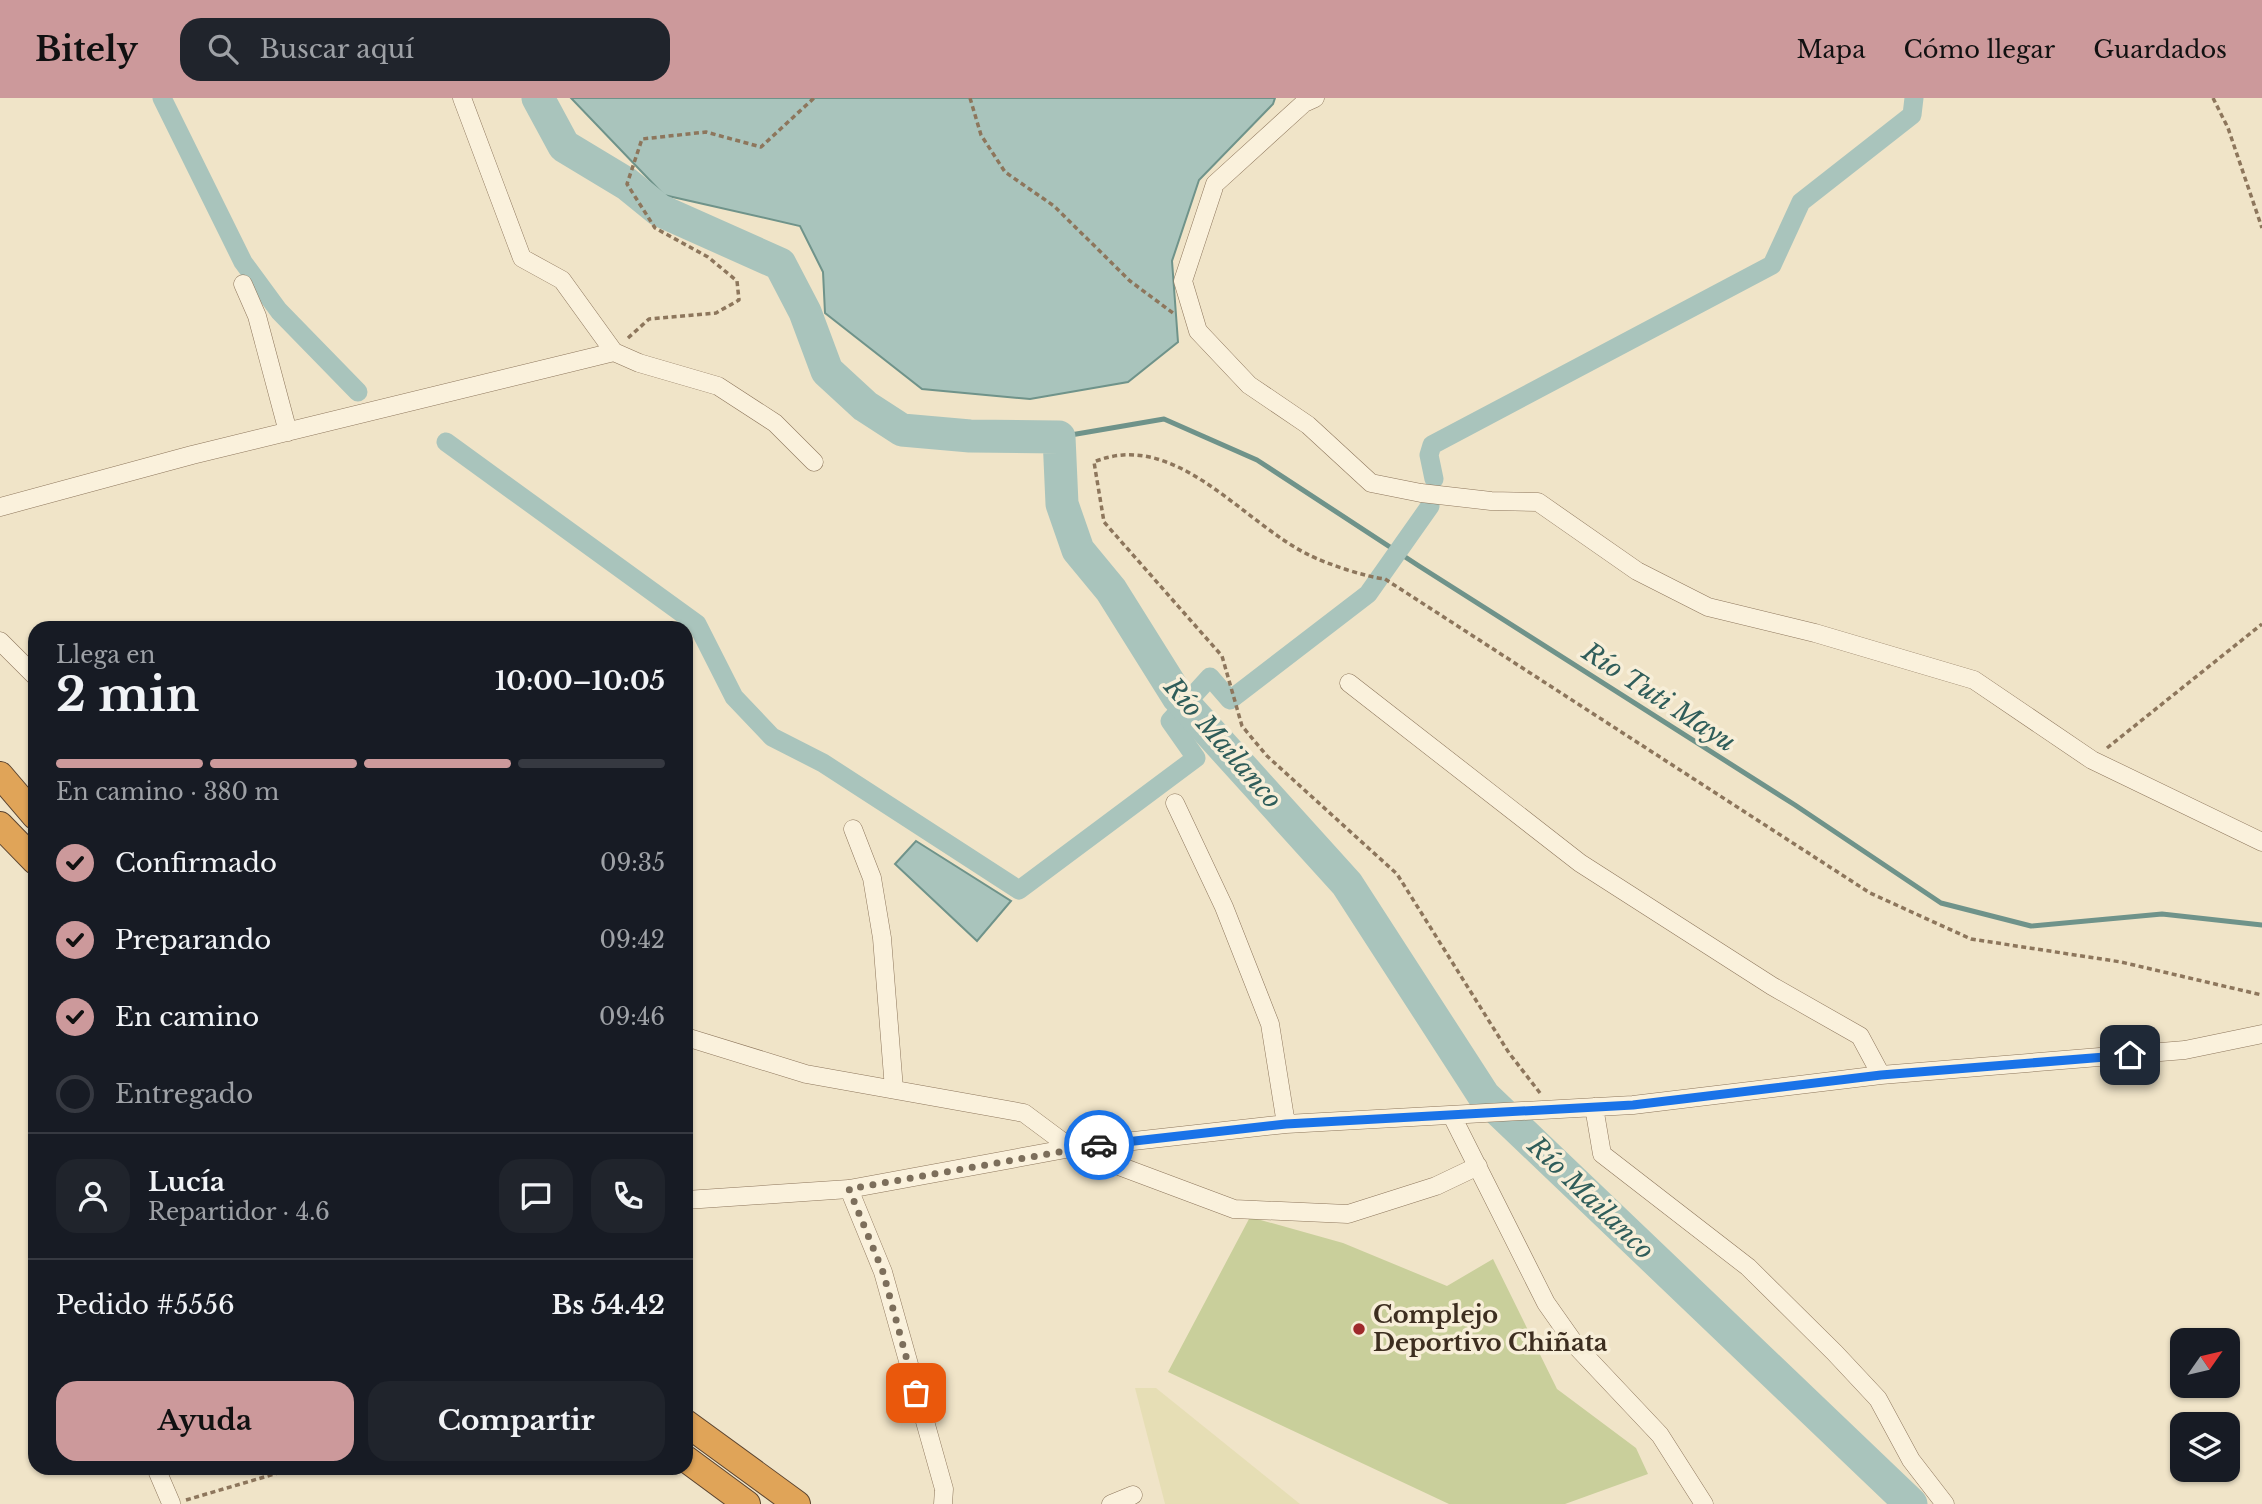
<!DOCTYPE html>
<html lang="es">
<head>
<meta charset="utf-8">
<style>
	body { margin:0; font-family:"Libre Baskerville",serif; background:#20242c; color:#f1f3f6; height:100vh; display:flex; flex-direction:column; font-size:26px; white-space:nowrap }
	* { box-sizing:border-box; margin:0 }
	p { font-size:23px; color:#9ea1a6 }
	.icon { flex:none; width:38px; height:38px; fill:none; stroke:currentColor; stroke-width:2; stroke-linecap:round; stroke-linejoin:round }
	.map { position:relative; flex:1; overflow:hidden }
	.details { position:absolute; left:28px; top:523px; width:665px; height:854px; display:flex; flex-direction:column; background:#171b24; border-radius:21px; box-shadow:0 2px 5px #0004 }
	.details>* { flex:none }
	.needle { width:46px; rotate:56deg }
	.tools { position:absolute; left:2170px; top:1230px; display:grid; gap:14px }
	.tools a { display:grid; place-items:center; width:70px; height:70px; border-radius:14px; background:#171b24; box-shadow:0 2px 5px #0004; font-size:35px }
	.pin { position:absolute; display:grid; place-items:center; width:60px; height:60px; color:#fff; margin:-30px; border-radius:14px; box-shadow:0 4px 10px #0006 }
	.courier { position:absolute; display:grid; place-items:center; width:70px; height:70px; margin:-35px; border:5px solid #1a73e8; border-radius:50%; background:#fff; color:#222; box-shadow:0 2px 9px #0007 }
	.summary em { font-style:normal; font-weight:800 }
	.summary div { display:flex; flex-direction:column-reverse }
	.summary { display:flex; align-items:center; justify-content:space-between; height:119px; padding:0 28px }
	h1 { font-size:46px; font-weight:800; line-height:52px }
	.bar { display:grid; grid-template-columns:repeat(4,1fr); gap:10px 7px; align-content:center; height:84px; padding:0 28px }
	.bar i { height:9px; border-radius:5px; background:#363941 }
	.bar .on { background:#cc999b }
	.bar p { grid-column:span 4 }
	.line { display:flex; align-items:center; gap:18px; padding:0 28px; border-top:2px solid #363941 }
	.line div { flex:1 }
	.round { display:grid; place-items:center; flex:none; width:74px; height:74px; border-radius:21px; background:#20242c }
	ol { padding:0 28px; list-style:none }
	li { display:flex; align-items:center; gap:21px; height:77px }
	li p { margin-inline-start:auto }
	li .icon { padding:7px; border-radius:50%; background:#cc999b; color:#111; stroke-width:4 }
	li:last-child { color:#9ea1a6 }
	li i { width:38px; height:38px; border:4px solid #363941; border-radius:50% }
	.action { display:flex; gap:14px; margin-top:auto; padding:14px 28px }
	.action a { flex:1; height:80px; border-radius:21px; background:#cc999b; color:#111; font-size:28px; font-weight:800; line-height:80px; text-align:center }
	.action a+a { background:#20242c; color:#f1f3f6 }
	header { display:flex; align-items:center; gap:42px; box-sizing:border-box; height:98px; padding:0 35px; background:#cc999b; color:#111 }
	header strong { font-size:33px }
	nav { display:flex; gap:38px; margin-inline-start:auto; font-size:24px }
	.search { width:490px; height:63px; background:#20242c; display:flex; align-items:center; gap:18px; box-sizing:border-box; padding:0 24px; border-radius:21px; color:#9ea1a6; font-size:26px }
	.map>svg:first-child { display:block }
</style>
</head>
<body>
<header>
<strong>Bitely</strong>
<div class="search"><svg class="icon" aria-label="search" viewBox="0 0 24 24"><circle cx="10" cy="10" r="6"/><path d="M15 15l6 6"/></svg>Buscar aquí</div>
<nav><a>Mapa</a><a>Cómo llegar</a><a>Guardados</a></nav>
</header>
<div class="map">
<svg width="2262" height="1406" viewBox="0 0 2262 1406">
	<rect width="100%" height="100%" fill="#f0e4c8"/>
	<!-- farmland -->
	<path fill="#e6deb5" d="M1135 1290H1156L1300 1406H1165Z"/>
	<!-- green -->
	<path fill="#c9cf9b" d="M1250 1119 1343 1145 1447 1188 1493 1161 1557 1291 1636 1350 1648 1376 1565 1406H1449L1168 1274Z"/>
	<!-- water -->
	<path fill="#a9c4bc" stroke="#6f938a" stroke-width="2" d="M571 0H1275L1273 6 1199 82 1172 163 1178 244 1128 284 1030 301 922 291 825 215 823 174 800 128 664 97Z
		M916 743 1011 803 977 843 895 766Z"/>
	<g fill="none" stroke-linecap="round" stroke-linejoin="round">
		<!-- stream -->
		<path stroke="#6f938a" stroke-width="5" d="M1059 339 1164 321 1257 362 1419 468 1795 707 1941 805 2031 828 2162 816 2262 827"/>
		<!-- canal -->
		<path stroke="#a9c4bc" stroke-width="19" d="M162 0 243 164 279 213 358 294
			M446 344 697 526 734 599 772 639 823 665 1019 792 1196 660 1170 623 1210 579 1230 602 1368 496 1430 408
			M1434 381 1429 357 1432 347 1772 167 1801 104 1912 17 1914 0"/>
		<!-- river -->
		<path stroke="#a9c4bc" stroke-width="33" d="M538 0 564 48 627 86 659 112 780 166 805 214 827 273 865 308 902 332 970 338 1059 339 1062 406 1078 452 1111 492 1178 599 1347 786 1484 998 1911 1406"/>
		<!-- minor casing -->
		<g stroke="#8d765c" stroke-width="19">
			<path id="minor" d="M462 0 522 160 562 182 614 254 639 265 718 288 775 325 814 364
				M1315 0 1304 5 1215 86 1183 183 1198 233 1249 287 1308 327 1371 385 1421 395 1491 403 1538 404 1637 473 1708 509 1815 535 1974 582 2092 662 2262 744
				M243 186 257 218 288 334
				M0 409 192 357 614 254
				M0 543 35 578
				M1349 585 1580 765 1772 888 1860 938 1881 977
				M1175 705 1224 809 1270 926 1286 1026
				M853 731 872 780 882 840 894 991
				M686 939 806 976 1024 1015 1071 1050 1234 1111 1348 1116 1436 1088 1478 1068
				M1594 1009 1602 1056 1748 1169 1835 1255 1878 1301 1911 1362 1945 1406
				M1452 1018 1546 1205 1577 1249 1660 1337 1704 1406
				M849 1091 883 1174 944 1391 943 1406
				M686 1102 849 1091 1071 1050 1286 1026 1633 1007 1881 977 2185 952 2262 936
				M156 1370 171 1405
				M1111 1406 1133 1397"/>
		</g>
		<!-- highway casing -->
		<g stroke="#5b4430" stroke-width="28">
			<path id="highway" d="M0 677 35 718
				M0 727 35 763
				M686 1325 797 1406
				M686 1361 747 1406"/>
		</g>
		<!-- path -->
		<path stroke="#8d765c" stroke-width="3.5" stroke-dasharray="5 3.5" stroke-linecap="butt" d="M970 0 981 37 1005 74 1054 108 1130 183 1173 215
			M2213 0 2228 30 2262 130
			M628 240 649 221 716 215 739 202 737 183 708 159 655 130 627 86 642 41 706 34 761 49 814 0
			M2107 650 2262 526
			M1540 995 1509 955 1397 776 1267 658 1242 628 1222 558 1104 424 1094 364C1175 330 1243 425 1309 457 1327 466 1366 479 1385 481L1870 795 1971 841 2121 864 2262 897
			M186 1402 295 1370"/>
		<!-- minor -->
		<use href="#minor" stroke="#faf1dc" stroke-width="18"/>
		<!-- highway -->
		<use href="#highway" stroke="#e0a458" stroke-width="26"/>
	</g>
	<g fill="none" stroke-linecap="round" stroke-linejoin="round">
		<!-- done -->
		<path stroke="#7c6e5b" stroke-width="7" stroke-dasharray="0 12.6" d="M916 1295 883 1174 849 1091 1099 1047"/>
		<!-- route -->
		<path stroke="#1a73e8" stroke-width="9" d="M1099 1047 1286 1026 1633 1007 1881 977 2130 957"/>
	</g>
	<!-- markers -->
	<circle fill="#9e2a2b" stroke="#f7eed8" stroke-width="2.5" cx="1359" cy="1231" r="7"/>
	<g text-anchor="middle" stroke-width="7" stroke-linejoin="round" paint-order="stroke">
		<!-- poi labels -->
		<g font-size="24" font-weight="bold" fill="#3d2e20" stroke="#f7eed8" text-anchor="start">
			<text x="1373" y="1225">Complejo<tspan x="1373" dy="28">Deportivo Chiñata</tspan></text>
		</g>
		<!-- water labels -->
		<g font-size="26" font-style="italic" fill="#2f5d5a" stroke="#f7eed8">
			<text transform="translate(1659 599) rotate(33)" y="9">Río Tuti Mayu</text>
			<text transform="translate(1223 645) rotate(49)" y="9">Río Mailanco</text>
			<text transform="translate(1591 1100) rotate(44)" y="9">Río Mailanco</text>
		</g>
	</g>
</svg>
<div class="tools">
<a><svg class="needle" viewBox="-14 -14 28 28"><path d="M0-13l5 13h-10z" fill="#e53935"/><path d="M0 13l5-13h-10z" fill="#9ea1a6"/></svg></a>
<a><svg class="icon" aria-label="layers" viewBox="0 0 24 24"><path d="M12 4l9 5-9 5-9-5zM3 14l9 5 9-5"/></svg></a>
</div>
<div class="pin" style="left:916px;top:1295px;background:#ea580c"><svg class="icon" aria-label="bag" viewBox="0 0 24 24"><path d="M5 8h14l-1 12H6zM9 8a3 3 0 0 1 6 0"/></svg></div>
<div class="pin" style="left:2130px;top:957px;background:#1f2937"><svg class="icon" aria-label="home" viewBox="0 0 24 24"><path d="M3 11l9-7 9 7M6 9v11h12V9"/></svg></div>
<div class="courier" style="left:1099px;top:1047px"><svg class="icon" aria-label="car" viewBox="0 0 24 24"><path d="M5 17H2v-5l4-1 3-4h7l3 4 3 1v5h-3M9 17h6M6 11h13"/><circle cx="7" cy="17" r="2"/><circle cx="17" cy="17" r="2"/></svg></div>
<section class="details">
<div class="summary"><div><h1>2 min</h1><p>Llega en</p></div><em>10:00–10:05</em></div>
<div class="bar"><i class="on"></i><i class="on"></i><i class="on"></i><i></i><p>En camino · 380 m</p></div>
<ol>
<li><svg class="icon" aria-label="check" viewBox="0 0 24 24"><path d="M5 12l5 5 9-10"/></svg>Confirmado<p>09:35</p></li>
<li><svg class="icon" aria-label="check" viewBox="0 0 24 24"><path d="M5 12l5 5 9-10"/></svg>Preparando<p>09:42</p></li>
<li><svg class="icon" aria-label="check" viewBox="0 0 24 24"><path d="M5 12l5 5 9-10"/></svg>En camino<p>09:46</p></li>
<li><i></i>Entregado</li>
</ol>
<div class="line" style="height:126px"><a class="round"><svg class="icon" aria-label="person" viewBox="0 0 24 24"><circle cx="12" cy="8" r="4"/><path d="M4 21q1-7 8-7t8 7"/></svg></a><div><b>Lucía</b><p>Repartidor · 4.6</p></div><a class="round"><svg class="icon" aria-label="chat" viewBox="0 0 24 24"><path d="M4 5h16v11H9l-5 4z"/></svg></a><a class="round"><svg class="icon" aria-label="phone" viewBox="0 0 24 24"><path d="M5 4h4l2 5-3 2q2 4 5 5l2-3 5 2v4C11 20 4 13 5 4z"/></svg></a></div>
<div class="line" style="height:91px"><div>Pedido #5556</div><b>Bs 54.42</b></div>
<div class="action"><a>Ayuda</a><a>Compartir</a></div>
</section>
</div>
</body>
</html>
